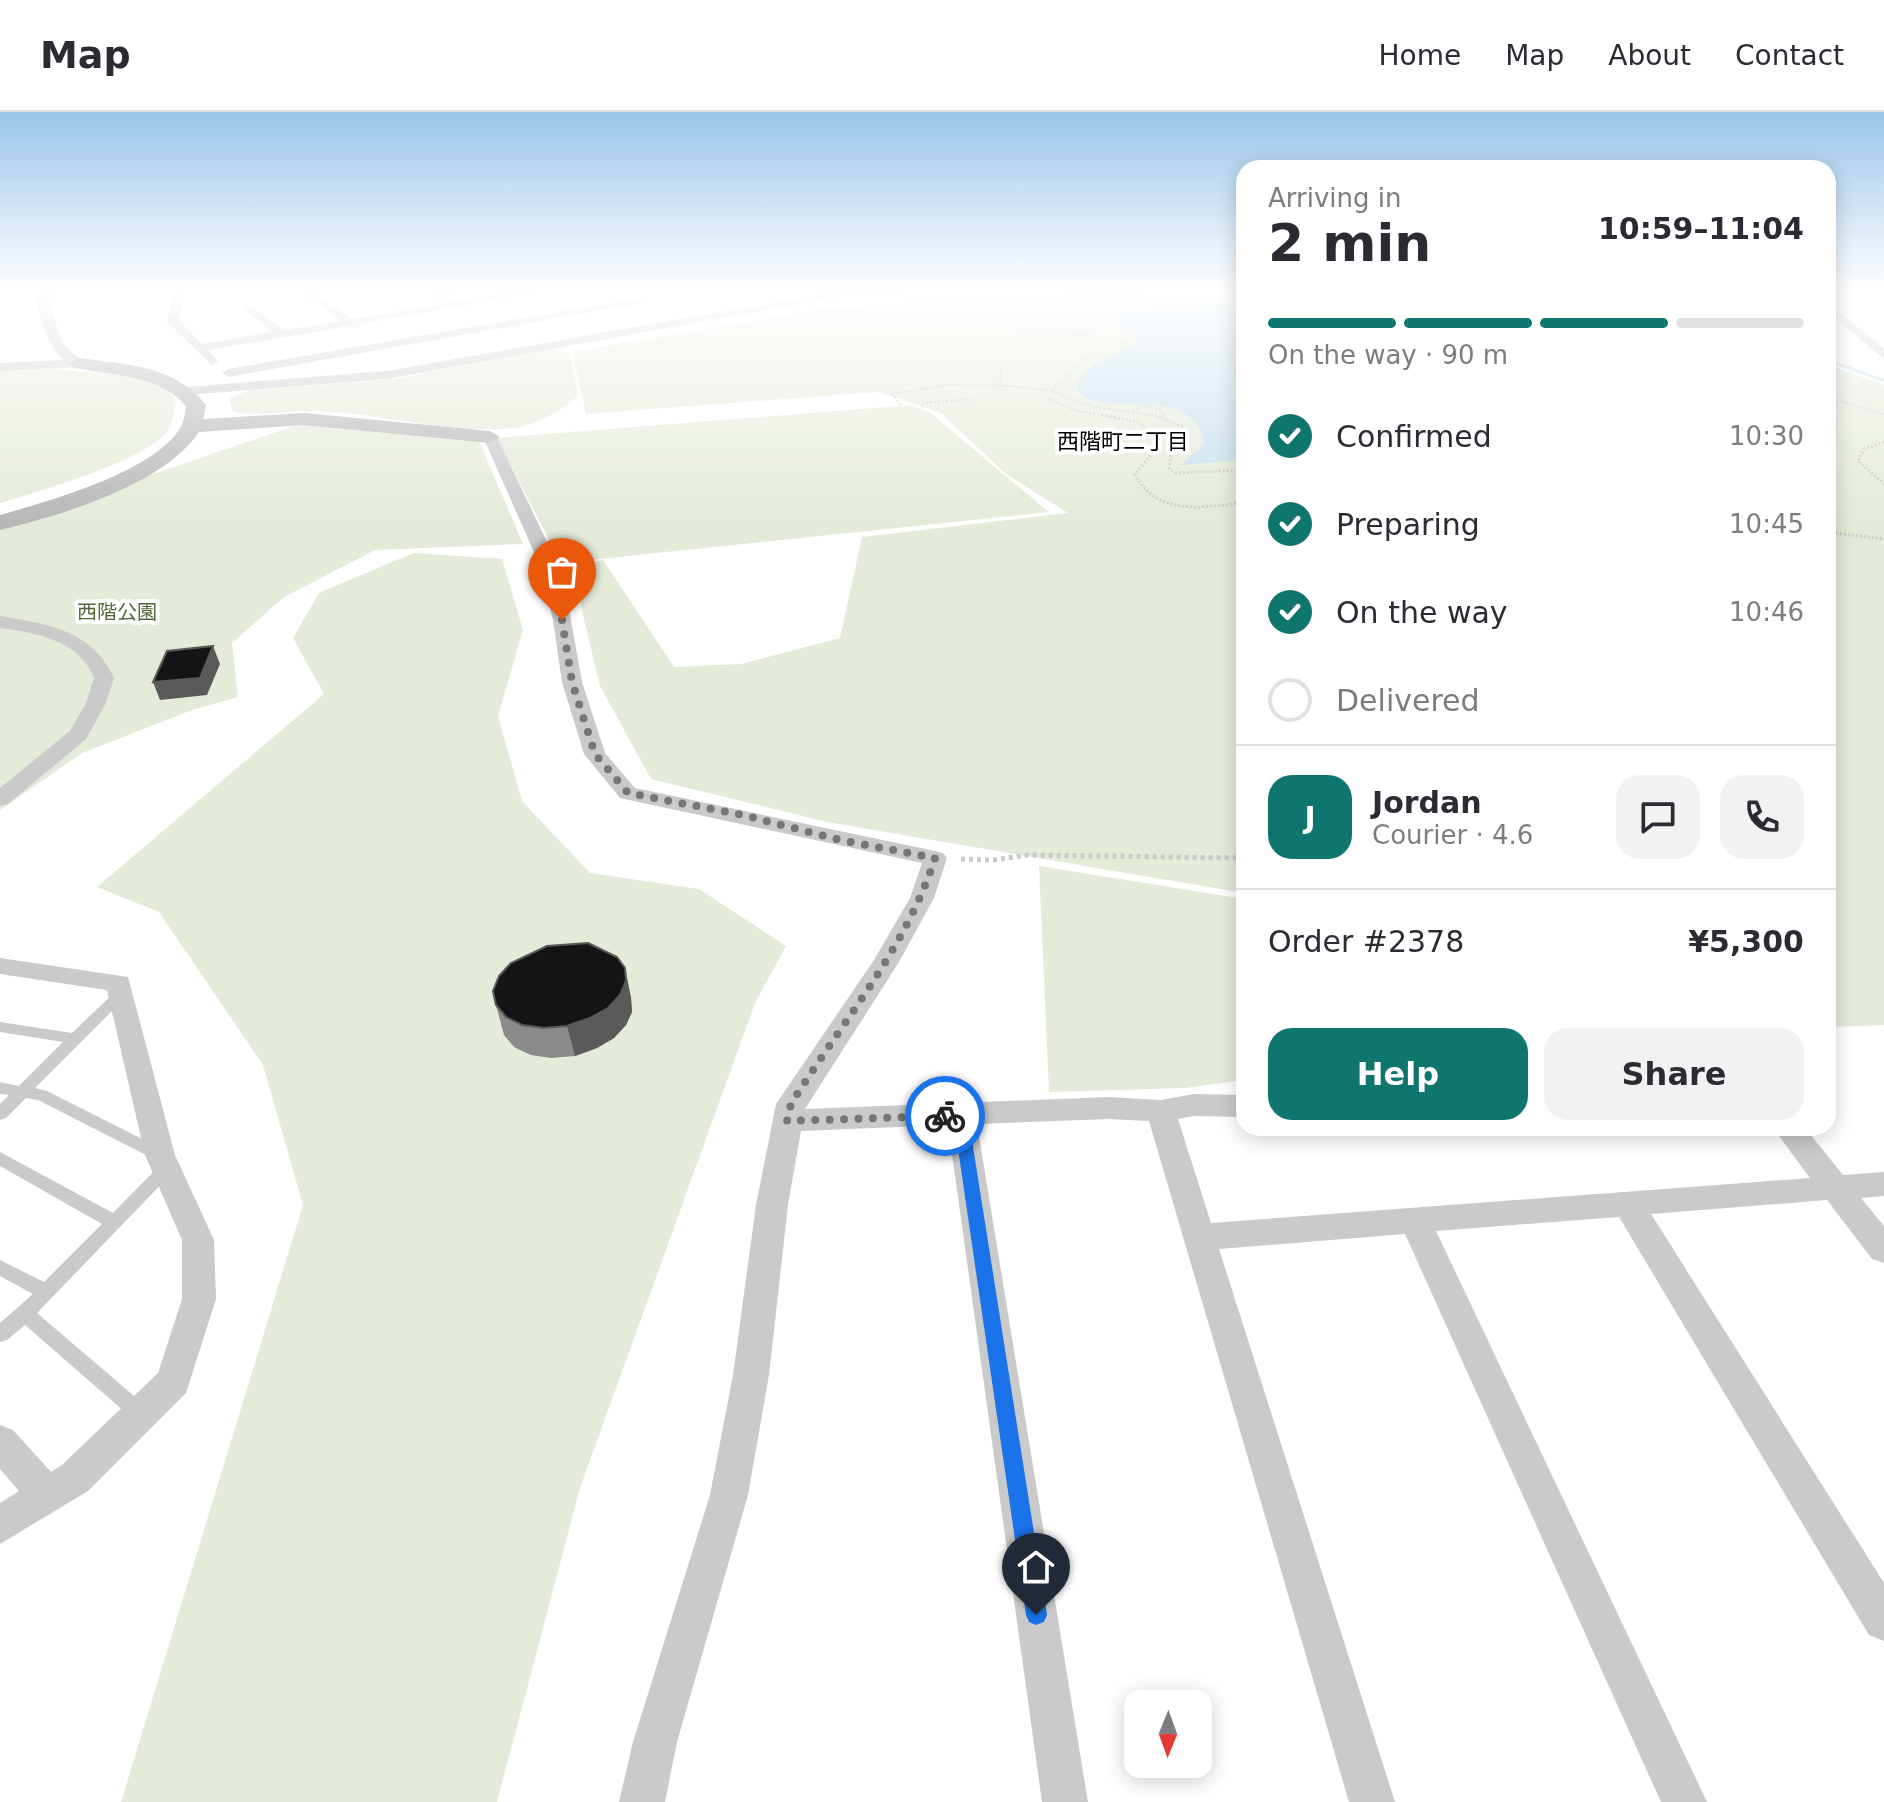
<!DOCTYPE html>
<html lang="en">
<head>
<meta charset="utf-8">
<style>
	body { margin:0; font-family:"DejaVu Sans","Noto Sans JP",sans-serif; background:#f2f2f3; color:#2b2b33; height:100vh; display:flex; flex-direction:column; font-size:30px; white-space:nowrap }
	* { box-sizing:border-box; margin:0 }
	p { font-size:26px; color:#7c7c81 }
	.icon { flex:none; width:44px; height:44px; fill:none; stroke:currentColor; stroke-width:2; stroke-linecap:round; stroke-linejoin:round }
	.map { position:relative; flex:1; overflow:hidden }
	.panel { position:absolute; left:1236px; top:48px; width:600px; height:976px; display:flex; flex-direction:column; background:#fff; border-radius:24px; box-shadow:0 4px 20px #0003 }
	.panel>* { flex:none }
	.needle { width:52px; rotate:181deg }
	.fabs { position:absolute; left:1124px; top:1578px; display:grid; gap:16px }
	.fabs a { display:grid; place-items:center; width:88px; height:88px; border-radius:16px; background:#fff; box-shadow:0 4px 20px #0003; font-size:40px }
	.pin { position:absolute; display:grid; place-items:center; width:68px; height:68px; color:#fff; margin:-82px -34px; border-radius:50% 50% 50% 0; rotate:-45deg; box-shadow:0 0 8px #0007 }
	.pin .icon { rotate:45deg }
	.courier { position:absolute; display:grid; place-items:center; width:80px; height:80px; margin:-40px; border:6px solid #1a73e8; border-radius:50%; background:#fff; color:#222; box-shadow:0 2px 10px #0007 }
	.head em { font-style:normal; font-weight:700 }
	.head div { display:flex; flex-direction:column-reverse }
	.head { display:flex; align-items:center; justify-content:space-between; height:136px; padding:0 32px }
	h1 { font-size:52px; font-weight:700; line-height:60px }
	.bar { display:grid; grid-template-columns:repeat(4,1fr); gap:12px 8px; align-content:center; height:96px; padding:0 32px }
	.bar i { height:10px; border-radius:6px; background:#e1e1e2 }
	.bar .selected { background:#0f766e }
	.bar p { grid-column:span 4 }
	.line { display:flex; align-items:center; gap:20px; padding:0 32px; border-top:2px solid #e1e1e2 }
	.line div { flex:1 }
	.round { display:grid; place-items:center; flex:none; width:84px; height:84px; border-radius:24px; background:#f2f2f3 }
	ol { padding:0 32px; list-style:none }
	li { display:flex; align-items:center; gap:24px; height:88px }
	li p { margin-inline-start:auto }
	li .icon { padding:8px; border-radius:50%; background:#0f766e; color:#fff; stroke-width:4 }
	li:last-child { color:#7c7c81 }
	li i { width:44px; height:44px; border:4px solid #e1e1e2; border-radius:50% }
	.action { display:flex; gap:16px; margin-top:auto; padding:16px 32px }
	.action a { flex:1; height:92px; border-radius:24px; background:#0f766e; color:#fff; font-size:32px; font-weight:700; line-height:92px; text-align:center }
	.action a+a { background:#f2f2f3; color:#2b2b33 }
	header { display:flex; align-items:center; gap:48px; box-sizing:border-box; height:112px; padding:0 40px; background:#fff; border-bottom:2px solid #e1e1e2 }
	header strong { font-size:38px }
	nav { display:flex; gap:44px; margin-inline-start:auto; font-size:28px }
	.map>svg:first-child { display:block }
</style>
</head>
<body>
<header>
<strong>Map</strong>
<nav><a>Home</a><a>Map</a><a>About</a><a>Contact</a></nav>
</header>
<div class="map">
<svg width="1884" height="1690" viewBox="0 0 1884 1690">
	<rect width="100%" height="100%" fill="#fff"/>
	<!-- green -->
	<path fill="#e4ebd9" d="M1224 176H1244V781L827 710 651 667 600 574 571 453 603 448 674 555 741 552 840 526 862 425 1068 401 1006 362 941 301 878 280 586 302 572 240 820 197 929 189 1220 183Z
		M541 236 570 241 578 284C562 298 535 314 513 316 449 322 383 302 318 299 290 298 261 305 233 300L229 286 250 278 396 267Z
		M1828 253 1884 273V913L1828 915Z
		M54 257 135 264 165 274 176 291C174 298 173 308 170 315 152 348 36 380 0 391V258Z
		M911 293 929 300 1049 400 561 451 497 326Z
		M300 312 479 329 523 432 375 438 284 485 232 531 238 585 192 598 82 641 0 698V414Z
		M413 441 502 447 523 518 498 604 522 689 590 761 699 777 786 834 755 891 580 1376 497 1690H121L303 1093 263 953 159 800 97 775 324 582 293 526 319 481Z
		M1039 754 1244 787V968L1186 976 1049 980Z"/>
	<!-- water -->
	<path fill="#c5dfeb" d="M1220 192 1244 197V344L1230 349 1181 353 1205 331C1201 324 1200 314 1194 309 1164 278 1113 305 1080 282L1076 272C1090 249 1116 242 1138 230V224L1116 214 1120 199Z"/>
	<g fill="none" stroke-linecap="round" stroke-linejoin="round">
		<!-- stream -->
		<path fill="#c5dfeb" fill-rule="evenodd" d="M1828 247 1884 267V270L1828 250Z"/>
		<!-- path-far2 -->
		<path stroke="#cacaca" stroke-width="2" stroke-dasharray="2 2" stroke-linecap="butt" d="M1171 191 1244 192
			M1000 274 1001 251
			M1052 278 1083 248 1127 228 1027 217 1017 214 1014 209 1035 201 1062 199
			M1048 286 1077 299 1115 305
			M1828 286 1884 302
			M922 291 974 287
			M900 293 893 282 948 273 1011 274 1053 279 1093 295 1163 305
			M1132 299 1144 294 1161 298 1165 305"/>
		<!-- path-far1 -->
		<path stroke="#cacaca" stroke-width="3" stroke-dasharray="2 2" stroke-linecap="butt" d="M1102 303 1138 310 1160 327 1159 333 1135 362C1157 405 1203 395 1244 391
			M1155 303 1183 315 1185 326 1171 343 1169 356 1176 361 1244 358
			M1884 330 1864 337 1858 349 1884 372
			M1828 420 1884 427"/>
		<!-- path -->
		<path stroke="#cacaca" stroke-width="5" stroke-dasharray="4 4" stroke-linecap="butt" d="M961 747 993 748 1028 743 1244 746"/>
		<!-- lane -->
		<path fill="#cacaca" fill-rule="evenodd" d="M463 176 440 184 454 192V194H450L433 184 444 177Z
			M122 876 129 881 127 884 35 976 47 979 166 1039 168 1043 166 1047 160 1049 154 1047 38 988 26 986 6 1006 0 1008V992L9 983 0 982V970L19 974 63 930 0 920V910L72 921 117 878Z
			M0 1040 113 1101 160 1053 166 1051 172 1053 174 1057 172 1061 37 1201 147 1295 150 1301 147 1307 140 1310 133 1307 25 1213 7 1228 0 1230V1211L33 1182 0 1164V1148L44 1170 102 1112 0 1054Z"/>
		<!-- street -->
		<path fill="#cacaca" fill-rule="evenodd" d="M44 176H54L48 187 63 232 84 251 78 255 0 259V251L64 248C46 232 42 210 36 187Z
			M108 176H118V178L113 181Z
			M176 176H186L179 209 202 232 272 220 246 199 244 197 250 194 284 218 341 209 303 182V178L307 177 353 207 537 176H560L361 212 360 216 349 214 208 238 218 249 212 253 167 210Z
			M878 176H924L919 179 837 185 387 267 186 283 179 279 186 275 387 259 837 179Z
			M1054 176H1164L1159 179C1134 180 1073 189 1054 176Z
			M1877 176H1884V180L1878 178Z
			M638 186 642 187V191L228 265 222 261 228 257Z
			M1828 191 1884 237V247L1828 200Z
			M490 321 497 325 556 449 571 508 582 570 605 641 635 676 935 739 943 741 947 746 934 786 899 850 805 997 1109 985 1161 988 1194 982 1244 983V1005L1194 1004 1178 1007 1211 1111 1810 1066 1773 1016H1805L1843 1063 1884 1060V1084L1861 1086 1884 1114V1151L1872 1147 1827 1088 1651 1102 1884 1471V1529L1869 1523 1619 1105 1436 1119 1707 1690H1661L1405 1122 1219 1137 1395 1690H1349L1149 1009 1109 1007 977 1012 1088 1690H1042L948 1013 801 1019 788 1093 769 1263 748 1383 677 1630 665 1690H619L633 1630 710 1383 733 1263 756 1093 776 992 874 848 910 786 922 751 620 686 584 642 562 570 553 508 538 449 483 325Z
			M0 504C47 512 93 518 114 566L106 591 86 627 8 692 0 694V676L70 619 86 591 94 566C79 528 37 521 0 516Z
			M0 846 128 865 175 1043 214 1128 216 1187 186 1281 88 1379 0 1432V1391L19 1379 0 1357V1313L13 1318 51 1360 62 1353 158 1261 182 1187V1128L145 1043 107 878 0 862Z"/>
		<!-- secondary -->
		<path fill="#b7b7b7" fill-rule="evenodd" d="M78 246C123 252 176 253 206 293L203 307 304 301 490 319 500 325 490 331 304 313 199 320C162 374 61 403 0 418V403C49 389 150 361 179 318 184 311 185 301 186 294 156 260 112 265 72 255L69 251Z"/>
	</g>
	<!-- wall -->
	<path fill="#8a8a8a" d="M625 856 631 886 632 900 626 913 614 926 597 936 575 944 551 946 531 943 514 935 504 923 496 893Z"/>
	<!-- shaded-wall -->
	<path fill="#5a5a5a" d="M213 534 220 552 207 583 160 588 153 570Z
		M625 856 631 886 632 900 626 913 614 926 597 936 575 944 567 914Z"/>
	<!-- building -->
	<path fill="#141414" stroke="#5a5a5a" stroke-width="2" d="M213 534 200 566 153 570 167 539Z
		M588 831 617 845 625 856 626 869 620 883 608 896 590 906 567 914 544 916 522 913 506 905 496 893 493 879 499 864 511 851 547 834Z"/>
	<!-- sky -->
	<linearGradient id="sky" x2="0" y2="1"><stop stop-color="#9ac5e9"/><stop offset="0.43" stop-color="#fff"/><stop offset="1" stop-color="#fff" stop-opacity="0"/></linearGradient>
	<rect width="1884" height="412" fill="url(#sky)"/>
	<!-- route -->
	<path fill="#1a73e8" d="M945 998H961L968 1003 1047 1503 1044 1510 1036 1513 1029 1510 1026 1503 954 1009H945L937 1004Z"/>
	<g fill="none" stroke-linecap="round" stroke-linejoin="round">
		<!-- done -->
		<path stroke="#767676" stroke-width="8" stroke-dasharray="0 14.4" d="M562 508 572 570 595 642 628 681 743 703 840 728 935 746C906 837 841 911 791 992L787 1009 945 1004"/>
	</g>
	<g text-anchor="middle" stroke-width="8" stroke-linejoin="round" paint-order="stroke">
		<!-- far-park labels -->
		<g font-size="20" fill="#53683a" stroke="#fff">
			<text x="117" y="507">西階公園</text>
		</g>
		<!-- far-neighbourhood labels -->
		<g font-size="22" fill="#000" stroke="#fff">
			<text x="1123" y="337">西階町二丁目</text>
		</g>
	</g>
</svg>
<div class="fabs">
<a><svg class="needle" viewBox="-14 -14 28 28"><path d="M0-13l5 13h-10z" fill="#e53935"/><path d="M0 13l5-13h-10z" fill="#7c7c81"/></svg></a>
</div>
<div class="pin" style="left:562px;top:508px;background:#ea580c"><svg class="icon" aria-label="bag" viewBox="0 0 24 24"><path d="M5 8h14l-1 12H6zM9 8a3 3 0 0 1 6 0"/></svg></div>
<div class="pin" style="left:1036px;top:1503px;background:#1f2937"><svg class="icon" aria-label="home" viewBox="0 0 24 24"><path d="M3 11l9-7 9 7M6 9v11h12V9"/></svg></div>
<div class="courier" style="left:945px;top:1004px"><svg class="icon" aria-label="bike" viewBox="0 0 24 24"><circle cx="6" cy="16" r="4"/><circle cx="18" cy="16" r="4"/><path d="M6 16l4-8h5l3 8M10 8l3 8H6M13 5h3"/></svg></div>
<section class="panel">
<div class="head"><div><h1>2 min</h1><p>Arriving in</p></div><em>10:59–11:04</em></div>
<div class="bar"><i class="selected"></i><i class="selected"></i><i class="selected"></i><i></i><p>On the way · 90 m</p></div>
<ol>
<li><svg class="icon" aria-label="check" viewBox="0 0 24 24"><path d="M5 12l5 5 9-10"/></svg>Confirmed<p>10:30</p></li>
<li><svg class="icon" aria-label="check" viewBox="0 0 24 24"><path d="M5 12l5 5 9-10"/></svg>Preparing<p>10:45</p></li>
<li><svg class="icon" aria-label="check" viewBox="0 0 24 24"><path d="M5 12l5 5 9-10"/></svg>On the way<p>10:46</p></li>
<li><i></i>Delivered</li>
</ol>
<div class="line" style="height:144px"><b class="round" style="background:#0f766e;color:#fff">J</b><div><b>Jordan</b><p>Courier · 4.6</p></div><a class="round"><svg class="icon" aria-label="chat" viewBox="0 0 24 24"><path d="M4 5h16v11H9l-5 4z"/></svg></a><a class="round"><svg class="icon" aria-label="phone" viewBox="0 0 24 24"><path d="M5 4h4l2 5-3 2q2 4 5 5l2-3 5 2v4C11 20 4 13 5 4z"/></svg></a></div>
<div class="line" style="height:104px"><div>Order #2378</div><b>¥5,300</b></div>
<div class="action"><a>Help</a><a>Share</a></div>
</section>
</div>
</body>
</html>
